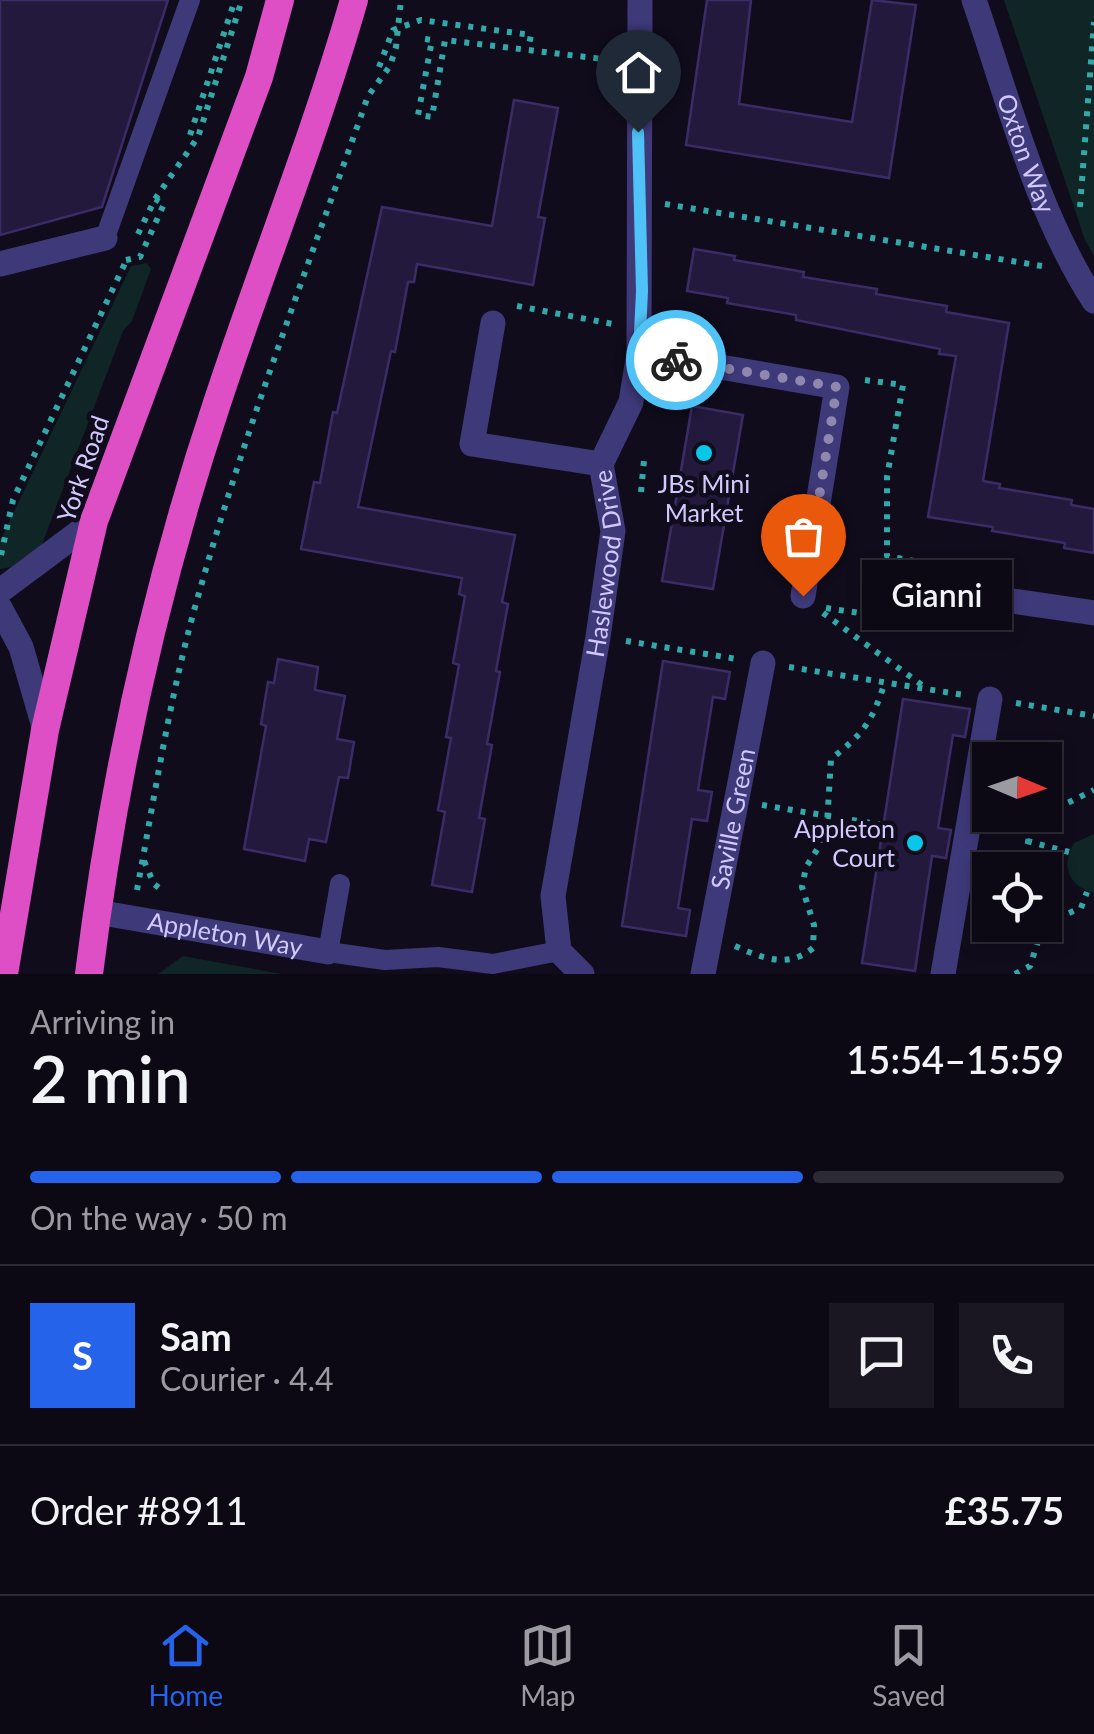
<!DOCTYPE html>
<html lang="en">
<head>
<meta charset="utf-8">
<style>
	body { margin:0; font-family:Lato,sans-serif; background:#1a1722; color:#f1f3f6; height:100vh; display:flex; flex-direction:column; font-size:38px; white-space:nowrap }
	* { box-sizing:border-box; margin:0 }
	p { font-size:32px; color:#9a9aa0 }
	.icon { flex:none; width:55px; height:55px; fill:none; stroke:currentColor; stroke-width:2; stroke-linecap:round; stroke-linejoin:round }
	.map { position:relative; height:974px; overflow:hidden }
	.side { display:flex; flex-direction:column; background:#0c0915; flex:1 }
	.side>* { flex:none }
	.needle { width:65px; rotate:92deg }
	.buttons { position:absolute; left:972px; top:742px; display:grid; gap:20px }
	.buttons a { display:grid; place-items:center; width:90px; height:90px; border-radius:0px; background:#0c0915; box-shadow:0 5px 15px #0003,0 0 0 2px #2c2a34; font-size:50px }
	.pin { position:absolute; display:grid; place-items:center; width:85px; height:85px; color:#fff; margin:-102px -42px; border-radius:50% 50% 50% 0; rotate:-45deg; box-shadow:0 0 10px #0007 }
	.pin .icon { rotate:45deg }
	.courier { position:absolute; display:grid; place-items:center; width:100px; height:100px; margin:-50px; border:8px solid #4fc3f7; border-radius:50%; background:#fff; color:#222; box-shadow:0 2px 12px #0007 }
	.bubble { position:absolute; height:70px; border-radius:0px; background:#0c0915; box-shadow:0 5px 15px #0003,0 0 0 2px #2c2a34; font-size:32px; font-weight:600; line-height:70px; text-align:center }
	.head em { font-style:normal; font-weight:600 }
	.head div { display:flex; flex-direction:column-reverse }
	.head { display:flex; align-items:center; justify-content:space-between; height:170px; padding:0 30px }
	h1 { font-size:65px; font-weight:600; line-height:75px }
	.bar { display:grid; grid-template-columns:repeat(4,1fr); gap:15px 10px; align-content:center; height:120px; padding:0 30px }
	.bar i { height:12px; border-radius:8px; background:#2c2a34 }
	.bar .selected { background:#2563eb }
	.bar p { grid-column:span 4 }
	.line { display:flex; align-items:center; gap:25px; padding:0 30px; border-top:2px solid #2c2a34 }
	.line div { flex:1 }
	.round { display:grid; place-items:center; flex:none; width:105px; height:105px; border-radius:0px; background:#1a1722 }
	.tabs { display:flex; justify-content:space-around; align-items:center; height:140px; border-top:2px solid #2c2a34; background:#0c0915; font-size:28px; color:#9a9aa0 }
	.tabs a { display:grid; justify-items:center; gap:5px }
	.tabs .selected { color:#2563eb }
	.map>svg:first-child { display:block }
</style>
</head>
<body>
<div class="map">
<svg width="1094" height="974" viewBox="0 0 1094 974">
	<rect width="100%" height="100%" fill="#100c1c"/>
	<!-- green -->
	<path fill="#0f2526" d="M1004 0H1094V256L1085 240Z
		M147 263 151 269 132 321 123 331 41 547 17 566 0 569V541L131 266Z
		M1094 834V893C1069 887 1060 866 1074 843Z
		M183 956 282 974H158Z"/>
	<!-- building -->
	<path fill="#22193c" stroke="#3b2c67" stroke-width="2.5" d="M0 0H168L102 207 0 235Z
		M707 0H751L739 104 852 122 872 0 916 5 889 178 686 145Z
		M514 100 558 108 538 217 545 218 533 285 417 264 414 282H408L395 352 391 351 358 507 515 535 502 602 508 604 496 671 500 672 487 744 492 745 479 818 485 819 472 892 432 885 445 812 438 810 451 738 446 737 459 665 453 663 465 596 459 594 462 578 301 549 314 482 320 483 333 412 337 413 382 207 492 226Z
		M694 249 735 256 734 260 804 272 803 277 877 289 876 294 947 306 946 312 1009 323 983 481 1000 484 999 488 1072 500 1071 505 1094 509V553L1064 548 1065 543 992 531 993 527 928 517 956 356 939 354 940 349 796 320V315L727 303 728 298 687 291Z
		M692 406 743 415 713 589 662 581Z
		M278 659 318 667 315 690 345 696 337 739 354 742 348 778 339 777 326 842 309 839 305 861 244 849 266 726 261 724 268 682 274 683Z
		M663 661 730 672 725 699 713 697 698 790 712 792 707 821 692 819 678 908 690 910 686 936 622 926Z
		M903 699 970 709 965 737 953 735 938 828 951 830 946 858 932 856 915 971 862 963Z"/>
	<g fill="none" stroke-linecap="round" stroke-linejoin="round">
		<!-- path -->
		<path stroke="#31a9a8" stroke-width="6" stroke-dasharray="5 8" stroke-linecap="butt" d="M425 39 432 40 418 115 432 117 445 40 611 60
			M379 67 393 30 421 20 531 35 528 49
			M190 135 235 0
			M665 204 1042 266
			M1080 207 1094 22
			M138 234 155 199 198 137 242 0
			M126 260 140 257 164 204 155 199
			M517 306 613 324
			M865 380 903 385 887 477V556L962 570 978 583
			M641 492 644 460
			M1 555 13 500 127 259
			M826 608 960 628 977 615
			M823 613 926 688
			M626 641 737 659
			M789 667 964 695
			M1016 703 1094 716
			M762 805 883 825
			M1045 814 1094 790
			M1027 841 1069 852
			M144 861 154 884 164 892
			M1025 870C1027 850 1026 827 1044 815
			M137 890C155 794 170 695 197 600 245 429 309 264 368 96L390 66 396 47 401 0
			M1045 923 1081 908 1087 892
			M735 946C762 958 788 969 813 948L814 925 802 887 806 867 818 848 827 824 831 759C864 733 872 722 885 682
			M1015 974 1030 966 1041 932 1040 925"/>
		<!-- service -->
		<path stroke="#3e3979" stroke-width="20" d="M105 238 190 0
			M340 884 328 952 385 960 438 957 493 964 559 951"/>
		<!-- minor -->
		<g stroke="#3e3979" stroke-width="25">
			<path id="s1" d="M974 0C1009 101 1036 211 1094 301"/>
			<path d="M0 264 105 238"/>
			<path d="M493 323 472 444 601 464"/>
			<path d="M639 353 837 387 803 596"/>
			<path d="M0 591 94 521"/>
			<path d="M999 599 1094 613"/>
			<path d="M0 608 21 647 45 730"/>
			<path id="s2" d="M97 912 328 952"/>
			<path id="s3" d="M582 974 559 951 553 896 598 637 613 531 601 464 631 402 639 353 640 0"/>
			<path id="s4" d="M703 974 763 663"/>
			<path d="M943 974 990 699"/>
		</g>
		<!-- trunk -->
		<path stroke="#de4fc6" stroke-width="28" d="M4 974 45 730 94 521 259 77 280 0
			M89 974C113 780 155 588 217 403 261 269 315 136 354 0"/>
	</g>
	<g fill="none" stroke-linecap="round" stroke-linejoin="round">
		<!-- done -->
		<path stroke="#8e87ae" stroke-width="10" stroke-dasharray="0 18" d="M676 360 837 387 803 596"/>
		<!-- route -->
		<path stroke="#4fc3f7" stroke-width="12" d="M638 132 642 291 639 354 676 360"/>
	</g>
	<!-- markers -->
	<g fill="#09c7e9" stroke="#100c1c" stroke-width="4">
		<circle cx="704" cy="453" r="10"/>
		<circle cx="915" cy="843" r="10"/>
	</g>
	<g text-anchor="middle" stroke-width="9" stroke-linejoin="round" paint-order="stroke">
		<!-- street labels -->
		<g font-size="25" fill="#d2c9fd" stroke="#100c1c">
			<text dy="9" stroke="none"><textPath href="#s1" startOffset="162">Oxton Way</textPath></text>
			<text transform="translate(83 469) rotate(-71)" y="9">York Road</text>
			<text dy="9" stroke="none"><textPath href="#s3" startOffset="425">Haslewood Drive</textPath></text>
			<text dy="9" stroke="none"><textPath href="#s4" startOffset="158">Saville Green</textPath></text>
			<text dy="9" stroke="none"><textPath href="#s2" startOffset="130">Appleton Way</textPath></text>
		</g>
		<!-- poi labels -->
		<g font-size="25" fill="#d2c9fd" stroke="#100c1c">
			<text x="704" y="493">JBs Mini<tspan x="704" dy="29">Market</tspan></text>
			<text x="895" y="838" text-anchor="end">Appleton<tspan x="895" dy="29">Court</tspan></text>
		</g>
	</g>
</svg>
<div class="buttons">
<a><svg class="needle" viewBox="-14 -14 28 28"><path d="M0-13l5 13h-10z" fill="#e53935"/><path d="M0 13l5-13h-10z" fill="#9a9aa0"/></svg></a>
<a><svg class="icon" aria-label="locate" viewBox="0 0 24 24"><circle cx="12" cy="12" r="6"/><path d="M12 2v4M12 18v4M2 12h4M18 12h4"/></svg></a>
</div>
<div class="pin" style="left:803px;top:596px;background:#ea580c"><svg class="icon" aria-label="bag" viewBox="0 0 24 24"><path d="M5 8h14l-1 12H6zM9 8a3 3 0 0 1 6 0"/></svg></div>
<div class="pin" style="left:638px;top:132px;background:#1f2937"><svg class="icon" aria-label="home" viewBox="0 0 24 24"><path d="M3 11l9-7 9 7M6 9v11h12V9"/></svg></div>
<div class="courier" style="left:676px;top:360px"><svg class="icon" aria-label="bike" viewBox="0 0 24 24"><circle cx="6" cy="16" r="4"/><circle cx="18" cy="16" r="4"/><path d="M6 16l4-8h5l3 8M10 8l3 8H6M13 5h3"/></svg></div>
<div class="bubble" style="left:862px;top:560px;width:150px">Gianni</div>
</div>
<section class="side">
<div class="head"><div><h1>2 min</h1><p>Arriving in</p></div><em>15:54–15:59</em></div>
<div class="bar"><i class="selected"></i><i class="selected"></i><i class="selected"></i><i></i><p>On the way · 50 m</p></div>
<div class="line" style="height:180px"><b class="round" style="background:#2563eb;color:#fff">S</b><div><b>Sam</b><p>Courier · 4.4</p></div><a class="round"><svg class="icon" aria-label="chat" viewBox="0 0 24 24"><path d="M4 5h16v11H9l-5 4z"/></svg></a><a class="round"><svg class="icon" aria-label="phone" viewBox="0 0 24 24"><path d="M5 4h4l2 5-3 2q2 4 5 5l2-3 5 2v4C11 20 4 13 5 4z"/></svg></a></div>
<div class="line" style="height:130px"><div>Order #8911</div><b>£35.75</b></div>
</section>
<nav class="tabs">
<a class="selected"><svg class="icon" aria-label="home" viewBox="0 0 24 24"><path d="M3 11l9-7 9 7M6 9v11h12V9"/></svg>Home</a>
<a><svg class="icon" aria-label="map" viewBox="0 0 24 24"><path d="M3 6l6-2 6 2 6-2v14l-6 2-6-2-6 2zM9 4v14M15 6v14"/></svg>Map</a>
<a><svg class="icon" aria-label="saved" viewBox="0 0 24 24"><path d="M7 4h10v16l-5-4-5 4z"/></svg>Saved</a>
</nav>
</body>
</html>
